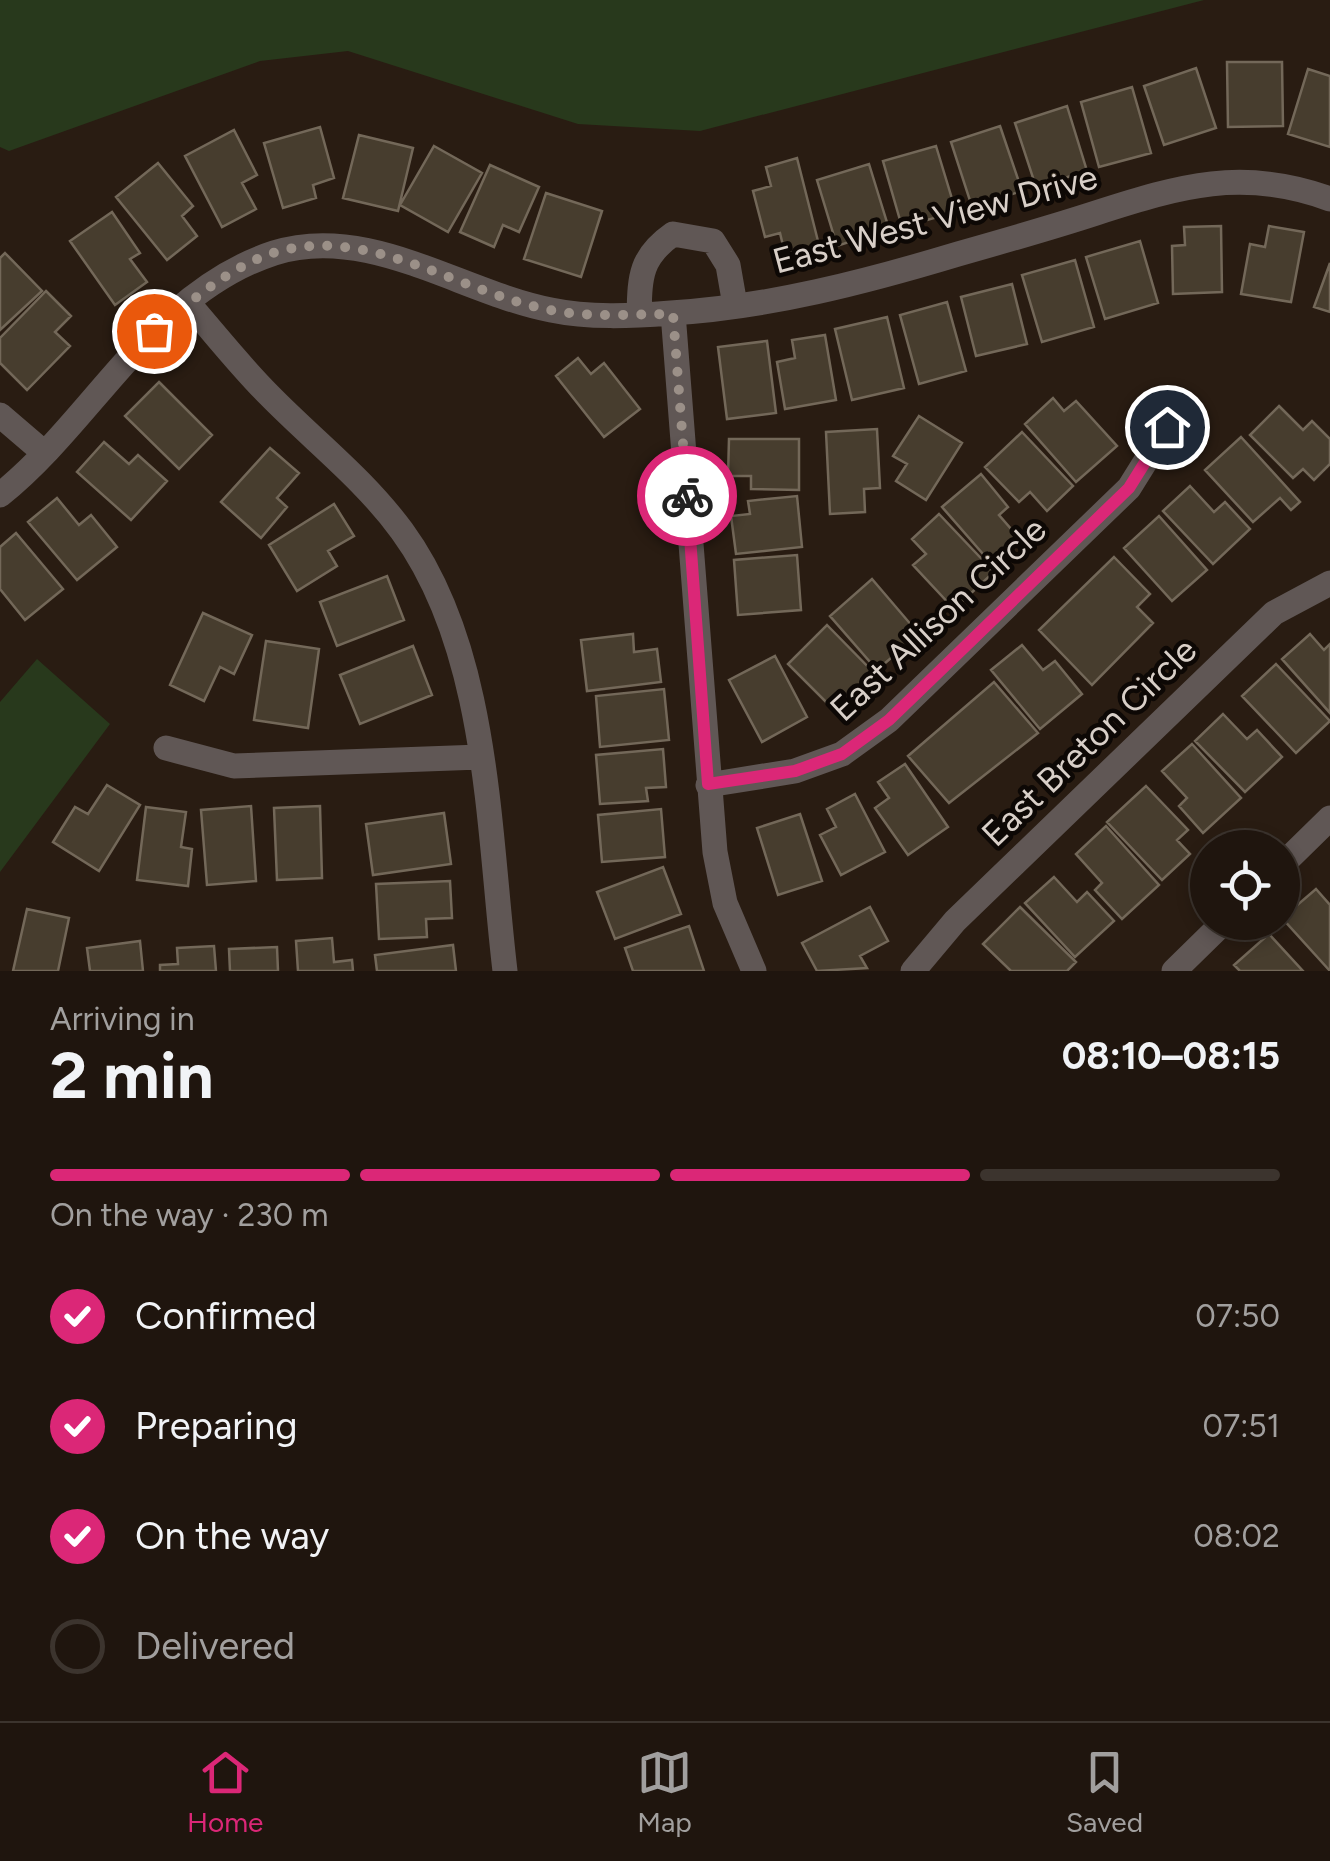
<!DOCTYPE html>
<html lang="en">
<head>
<meta charset="utf-8">
<style>
	body { margin:0; font-family:Figtree,sans-serif; background:#271e17; color:#f1f3f6; height:100vh; display:flex; flex-direction:column; font-size:38px; white-space:nowrap }
	* { box-sizing:border-box; margin:0 }
	p { font-size:32px; color:#a19f9e }
	.icon { flex:none; width:55px; height:55px; fill:none; stroke:currentColor; stroke-width:2; stroke-linecap:round; stroke-linejoin:round }
	.map { position:relative; height:971px; overflow:hidden }
	.details { display:flex; flex-direction:column; background:#1f150e; flex:1 }
	.details>* { flex:none }
	.tools { position:absolute; left:1190px; top:830px; display:grid; gap:20px }
	.tools a { display:grid; place-items:center; width:110px; height:110px; border-radius:50%; background:#1f150e; box-shadow:0 5px 15px #0003,0 0 0 2px #3c342e; font-size:50px }
	.pin { position:absolute; display:grid; place-items:center; width:85px; height:85px; color:#fff; margin:-42px; border:5px solid #fff; border-radius:50%; box-shadow:0 2px 10px #0007 }
	.courier { position:absolute; display:grid; place-items:center; width:100px; height:100px; margin:-50px; border:8px solid #db2777; border-radius:50%; background:#fff; color:#222; box-shadow:0 2px 12px #0007 }
	.overview em { font-style:normal; font-weight:700 }
	.overview div { display:flex; flex-direction:column-reverse }
	.overview { display:flex; align-items:center; justify-content:space-between; height:170px; padding:0 50px }
	h1 { font-size:65px; font-weight:700; line-height:75px }
	.bar { display:grid; grid-template-columns:repeat(4,1fr); gap:15px 10px; align-content:center; height:120px; padding:0 50px }
	.bar i { height:12px; border-radius:8px; background:#3c342e }
	.bar .selected { background:#db2777 }
	.bar p { grid-column:span 4 }
	ol { padding:0 50px; list-style:none }
	li { display:flex; align-items:center; gap:30px; height:110px }
	li p { margin-inline-start:auto }
	li .icon { padding:10px; border-radius:50%; background:#db2777; color:#fff; stroke-width:4 }
	li:last-child { color:#a19f9e }
	li i { width:55px; height:55px; border:5px solid #3c342e; border-radius:50% }
	.dock { display:flex; justify-content:space-around; align-items:center; height:140px; border-top:2px solid #3c342e; background:#1f150e; font-size:28px; color:#a19f9e }
	.dock a { display:grid; justify-items:center; gap:5px }
	.dock .selected { color:#db2777 }
	.map>svg:first-child { display:block }
</style>
</head>
<body>
<div class="map">
<svg width="1330" height="971" viewBox="0 0 1330 971">
	<rect width="100%" height="100%" fill="#291c12"/>
	<!-- green -->
	<path fill="#28391c" d="M0 0H1204L700 131 578 124 348 51 260 61 9 151 0 147Z
		M37 659 110 724 0 872V702Z"/>
	<!-- building -->
	<path fill="#473d2e" stroke="#736859" stroke-width="2.5" d="M1227 62H1282L1283 126 1228 127Z
		M1196 68 1216 128 1164 145 1144 86Z
		M1308 69 1330 76V147L1288 134Z
		M1132 87 1151 153 1099 167 1081 102Z
		M1067 106 1087 171 1036 187 1015 123Z
		M1000 126 1022 191 972 207 951 142Z
		M320 127 334 178 313 185 316 198 283 208 264 143Z
		M234 130 257 175 242 183 256 209 222 227 185 156Z
		M359 135 413 148 398 211 343 198Z
		M434 146 482 173 448 232 400 205Z
		M936 146 956 212 902 227 883 161Z
		M797 158 819 245 785 254 780 233 765 237 753 191 771 186 766 167Z
		M158 163 193 206 182 216 197 236 167 260 116 197Z
		M869 164 889 229 837 246 817 180Z
		M490 165 539 187 519 232 503 225 494 247 460 232Z
		M546 193 602 211 581 277 524 259Z
		M112 212 140 253 130 259 147 282 115 305 70 241Z
		M1221 226 1222 292 1173 294 1172 246 1185 245 1184 227Z
		M1269 226 1304 232 1291 302 1241 294 1250 244 1265 247Z
		M1140 241 1158 303 1105 319 1086 257Z
		M5 253 42 291 0 330V258Z
		M1075 260 1094 327 1042 342 1022 275Z
		M1330 263V312L1314 307Z
		M1012 284 1027 344 976 356 961 297Z
		M46 291 71 316 55 332 70 346 27 390 0 363V338Z
		M947 302 966 371 919 384 900 315Z
		M887 317 904 388 852 400 835 329Z
		M825 335 836 400 785 409 777 362 795 358 792 340Z
		M767 341 776 413 727 419 718 347Z
		M578 358 591 374 604 363 640 409 604 437 556 376Z
		M159 382 212 435 179 469 125 416Z
		M1053 398 1064 411 1076 401 1117 446 1076 482 1025 424Z
		M1279 406 1303 430 1312 421 1330 439V464L1314 480 1303 469 1293 478 1250 435Z
		M919 416 962 443 926 500 896 481 907 464 893 456Z
		M877 429 880 488 864 489 865 512 830 514 826 432Z
		M1022 432 1073 486 1047 511 1030 492 1019 502 985 467Z
		M1241 437 1300 502 1291 510 1280 498 1253 522 1205 470Z
		M729 439H799V490L751 489V476H728Z
		M104 442 129 464 138 455 167 481 131 520 77 472Z
		M270 448 299 473 277 498 287 507 261 538 221 502Z
		M981 474 1008 507 999 515 1019 538 990 562 942 507Z
		M1190 486 1214 512 1225 502 1250 529 1213 564 1163 511Z
		M797 496 802 547 736 554 731 516 750 514 748 501Z
		M57 498 79 525 91 515 117 547 77 580 28 522Z
		M334 504 354 536 328 551 337 566 297 591 269 545Z
		M939 514 994 572 954 609 913 565 926 554 912 539Z
		M1159 516 1207 570 1172 601 1124 548Z
		M16 533 63 589 25 620 0 589V547Z
		M797 555 801 610 738 615 734 560Z
		M1114 557 1150 594 1137 607 1153 623 1092 685 1039 630Z
		M387 576 404 620 337 646 320 602Z
		M872 579 919 634 877 670 830 616Z
		M203 613 252 635 234 674 220 667 204 701 170 685Z
		M827 625 876 675 837 713 788 664Z
		M633 634 634 652 657 649 661 682 587 691 581 640Z
		M1310 634 1324 650 1330 644V713L1282 659Z
		M266 641 319 649 308 728 254 720Z
		M1022 645 1043 670 1055 661 1082 694 1040 729 991 670Z
		M413 646 432 695 360 724 340 675Z
		M775 656 807 717 762 742 729 680Z
		M1276 664 1330 721 1296 753 1242 696Z
		M994 682 1038 733 949 803 908 756Z
		M664 689 669 740 600 747 596 696Z
		M1223 714 1247 739 1257 730 1282 757 1245 792 1195 741Z
		M1192 744 1241 798 1203 833 1179 806 1187 798 1162 771Z
		M663 749 666 787 646 788 648 801 600 804 596 755Z
		M905 764 948 827 908 855 875 808 889 798 878 782Z
		M107 785 140 805 99 871 53 842 75 807 88 814Z
		M1146 786 1188 830 1177 840 1190 854 1162 880 1107 822Z
		M855 794 885 852 841 875 820 835 836 827 827 809Z
		M251 806 256 881 207 885 201 810Z
		M320 806 322 878 277 880 274 808Z
		M146 807 186 812 181 847 192 849 188 886 137 880Z
		M661 809 665 857 602 862 598 815Z
		M444 813 451 864 373 875 366 824Z
		M800 814 822 881 778 895 757 828Z
		M1106 826 1159 885 1122 919 1095 890 1102 883 1076 854Z
		M663 867 681 914 615 939 597 892Z
		M1054 877 1077 902 1087 892 1114 921 1075 957 1025 903Z
		M450 881 452 918 426 919 427 937 379 939 376 884Z
		M1316 889 1330 905V971L1282 918Z
		M870 907 888 941 860 956 867 968 817 971 802 943Z
		M1020 907 1076 962 1067 971H1011L983 944Z
		M27 909 69 918 58 971H13Z
		M689 926 704 971H633L625 948Z
		M1269 934 1303 971H1240L1234 965Z
		M332 938 334 962 352 960 353 971H298L296 941Z
		M140 941 143 971H90L87 948Z
		M453 945 456 971H377L375 955Z
		M214 946 216 971H160V965L178 964 177 948Z
		M277 947 278 971H230L229 949Z"/>
	<g fill="none" stroke-linecap="round" stroke-linejoin="round">
		<!-- minor -->
		<path stroke="#605755" stroke-width="25" d="M188 303C215 334 240 366 269 395 314 441 364 479 402 531 489 650 488 829 505 971
			M673 313 715 852 725 903 754 971
			M639 314C640 277 640 257 673 234L713 241 728 265 735 305
			M0 415 42 451
			M0 495C93 421 152 293 274 253 368 223 462 293 551 310 589 318 632 316 671 313 769 307 865 282 958 254 1004 241 1050 228 1096 213 1180 186 1243 167 1330 199
			M166 748 234 766 480 757
			M708 785 795 771 842 754 889 720 1129 488 1167 427
			M1282 865 1330 818
			M913 971 955 921 1274 613 1330 583
			M1174 971 1224 922"/>
	</g>
	<g fill="none" stroke-linecap="round" stroke-linejoin="round">
		<!-- done -->
		<path stroke="#9b9088" stroke-width="10" stroke-dasharray="0 18" d="M154 331C191 302 230 266 276 252 370 225 461 293 550 310 590 318 633 314 673 314L687 496"/>
		<!-- route -->
		<path stroke="#db2777" stroke-width="12" d="M687 496 708 784 795 771 842 754 889 720 1129 488 1167 427"/>
	</g>
	<g text-anchor="middle" stroke-width="9" stroke-linejoin="round" paint-order="stroke">
		<!-- street labels -->
		<g font-size="35" fill="#d8cfc8" stroke="#0d0805">
			<text transform="translate(935 219) rotate(-15)" y="12">East West View Drive</text>
			<text transform="translate(938 619) rotate(-43)" y="12">East Allison Circle</text>
			<text transform="translate(1089 742) rotate(-44)" y="12">East Breton Circle</text>
		</g>
	</g>
</svg>
<div class="tools">
<a><svg class="icon" aria-label="locate" viewBox="0 0 24 24"><circle cx="12" cy="12" r="6"/><path d="M12 2v4M12 18v4M2 12h4M18 12h4"/></svg></a>
</div>
<div class="pin" style="left:154px;top:331px;background:#ea580c"><svg class="icon" aria-label="bag" viewBox="0 0 24 24"><path d="M5 8h14l-1 12H6zM9 8a3 3 0 0 1 6 0"/></svg></div>
<div class="pin" style="left:1167px;top:427px;background:#1f2937"><svg class="icon" aria-label="home" viewBox="0 0 24 24"><path d="M3 11l9-7 9 7M6 9v11h12V9"/></svg></div>
<div class="courier" style="left:687px;top:496px"><svg class="icon" aria-label="bike" viewBox="0 0 24 24"><circle cx="6" cy="16" r="4"/><circle cx="18" cy="16" r="4"/><path d="M6 16l4-8h5l3 8M10 8l3 8H6M13 5h3"/></svg></div>
</div>
<section class="details">
<div class="overview"><div><h1>2 min</h1><p>Arriving in</p></div><em>08:10–08:15</em></div>
<div class="bar"><i class="selected"></i><i class="selected"></i><i class="selected"></i><i></i><p>On the way · 230 m</p></div>
<ol>
<li><svg class="icon" aria-label="check" viewBox="0 0 24 24"><path d="M5 12l5 5 9-10"/></svg>Confirmed<p>07:50</p></li>
<li><svg class="icon" aria-label="check" viewBox="0 0 24 24"><path d="M5 12l5 5 9-10"/></svg>Preparing<p>07:51</p></li>
<li><svg class="icon" aria-label="check" viewBox="0 0 24 24"><path d="M5 12l5 5 9-10"/></svg>On the way<p>08:02</p></li>
<li><i></i>Delivered</li>
</ol>
</section>
<nav class="dock">
<a class="selected"><svg class="icon" aria-label="home" viewBox="0 0 24 24"><path d="M3 11l9-7 9 7M6 9v11h12V9"/></svg>Home</a>
<a><svg class="icon" aria-label="map" viewBox="0 0 24 24"><path d="M3 6l6-2 6 2 6-2v14l-6 2-6-2-6 2zM9 4v14M15 6v14"/></svg>Map</a>
<a><svg class="icon" aria-label="saved" viewBox="0 0 24 24"><path d="M7 4h10v16l-5-4-5 4z"/></svg>Saved</a>
</nav>
</body>
</html>
